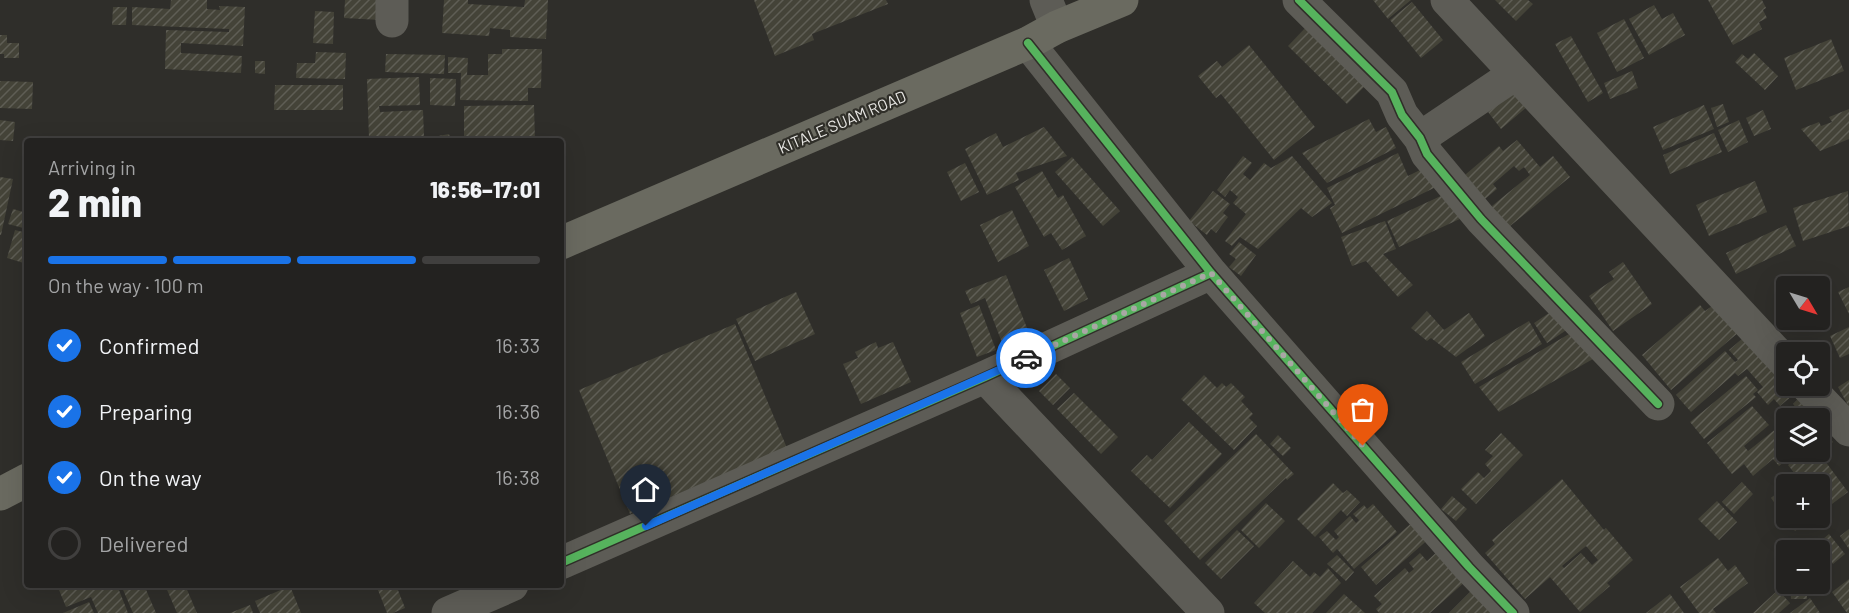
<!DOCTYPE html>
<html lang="en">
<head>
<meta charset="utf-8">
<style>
	body { margin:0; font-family:Barlow,sans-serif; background:#2b2a29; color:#f1f3f6; height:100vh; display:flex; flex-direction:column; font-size:22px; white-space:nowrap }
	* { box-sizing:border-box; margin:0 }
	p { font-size:20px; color:#a3a4a5 }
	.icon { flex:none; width:33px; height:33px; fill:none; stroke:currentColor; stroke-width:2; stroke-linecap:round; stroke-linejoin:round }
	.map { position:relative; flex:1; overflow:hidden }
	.sheet { position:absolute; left:24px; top:138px; width:540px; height:450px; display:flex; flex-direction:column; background:#232220; border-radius:6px; box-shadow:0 6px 24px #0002,0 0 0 2px #403f3e }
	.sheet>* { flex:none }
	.needle { width:39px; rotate:128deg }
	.tools { position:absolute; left:1776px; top:276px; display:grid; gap:12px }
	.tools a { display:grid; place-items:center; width:54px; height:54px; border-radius:6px; background:#232220; box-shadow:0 6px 24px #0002,0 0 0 2px #403f3e; font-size:30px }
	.pin { position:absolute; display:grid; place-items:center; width:51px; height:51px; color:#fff; margin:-62px -26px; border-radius:50% 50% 50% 0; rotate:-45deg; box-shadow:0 0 6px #0007 }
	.pin .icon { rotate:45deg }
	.courier { position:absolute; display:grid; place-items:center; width:60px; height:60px; margin:-30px; border:4px solid #1a73e8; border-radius:50%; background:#fff; color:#222; box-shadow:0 2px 8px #0007 }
	.summary em { font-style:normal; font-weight:800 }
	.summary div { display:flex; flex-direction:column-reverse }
	.summary { display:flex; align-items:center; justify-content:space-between; height:102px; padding:0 24px }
	h1 { font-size:39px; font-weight:800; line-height:45px }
	.bar { display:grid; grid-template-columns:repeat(4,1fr); gap:9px 6px; align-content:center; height:72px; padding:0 24px }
	.bar i { height:8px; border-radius:4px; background:#403f3e }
	.bar .active { background:#1a73e8 }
	.bar p { grid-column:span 4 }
	ol { padding:0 24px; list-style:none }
	li { display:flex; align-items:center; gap:18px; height:66px }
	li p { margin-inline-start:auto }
	li .icon { padding:6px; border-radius:50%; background:#1a73e8; color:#fff; stroke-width:4 }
	li:last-child { color:#a3a4a5 }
	li i { width:33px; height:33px; border:3px solid #403f3e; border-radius:50% }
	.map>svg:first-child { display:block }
</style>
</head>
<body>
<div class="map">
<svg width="1849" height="613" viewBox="0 0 1849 613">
	<defs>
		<pattern id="building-hatch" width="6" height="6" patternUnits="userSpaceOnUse" patternTransform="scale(1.5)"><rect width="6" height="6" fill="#444338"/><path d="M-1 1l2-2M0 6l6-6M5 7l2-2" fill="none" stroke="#5f5e55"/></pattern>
	</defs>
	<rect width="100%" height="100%" fill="#2f2e2a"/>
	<!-- building -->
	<path fill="url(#building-hatch)" fill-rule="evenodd" d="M171 0H207V9L220 10 219 6 245 7 243 46 181 43V53L242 56 241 73 165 69 166 30 229 32V29L132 25V7L170 9Z
		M345 0H381L380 20 344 18Z
		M444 0H468V4L524 7 525 0H548L546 39 510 37V30L490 28 489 36 442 33Z
		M754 0H886L888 4 812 34 814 40 775 56Z
		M1373 0H1411L1388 19Z
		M1495 0H1528L1533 4 1516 21Z
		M1708 0H1762L1766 8 1763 10 1767 18 1759 22 1762 29 1733 45Z
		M1412 2 1443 40 1421 58 1390 20Z
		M1654 5 1662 19 1673 13 1685 35 1649 55 1629 19Z
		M113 7H127L126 25H112Z
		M315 11 334 12 333 44 313 43Z
		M1624 19 1644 58 1617 72 1597 33Z
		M1311 22 1370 81 1347 104 1288 46Z
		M0 35H7V43H19V58H4V54H0Z
		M1571 36 1603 93 1588 102 1555 44Z
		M1831 39 1844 71 1796 90 1784 58Z
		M1249 45 1315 127 1274 160 1221 94 1216 98 1198 76 1217 61 1222 67Z
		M502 49H542L541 88H528V101L460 100 461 73H448V57L468 58 467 75H488V54H502Z
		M316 52 346 53 345 79 296 78 297 63H315Z
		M1754 53 1778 76 1765 90 1735 62 1742 54 1748 59Z
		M386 54 445 55 444 74 385 72Z
		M255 61H265V74L255 73Z
		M1632 71 1638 88 1610 99 1604 83Z
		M419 77 420 105 379 106 380 112 423 110 424 137 369 139 367 79Z
		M430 78 456 79 455 106 430 105Z
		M0 81 33 82 32 109 0 108Z
		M275 85H343V110H274Z
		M1513 91 1527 107 1501 129 1488 112Z
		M1723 104 1729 122 1717 127 1711 108Z
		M534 105 535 141H464V106Z
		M1704 105 1714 129 1663 150 1653 127Z
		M1849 109V139L1820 151 1801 129 1819 122 1821 126 1832 122 1829 117Z
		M1763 110 1771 129 1754 136 1746 118Z
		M1369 119 1376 132 1386 127 1396 148 1327 183 1302 153Z
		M0 120 15 122 13 141 0 140Z
		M1739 120 1748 142 1728 152 1718 130Z
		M1044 127 1067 156 1016 173 1019 180 987 195 965 149 996 133 1003 147Z
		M1714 133 1722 152 1670 174 1663 155Z
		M449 134 451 141H418V140Z
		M1517 140 1540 167 1553 156 1570 177 1504 231 1487 210 1530 175 1524 167 1519 171 1514 166 1493 184 1497 189 1479 204 1459 180 1499 146 1503 151Z
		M1398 153 1408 176 1426 167 1436 187 1342 233 1330 208 1335 205 1327 188Z
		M1243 156 1252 163 1243 174 1250 180 1264 163 1271 168 1292 156 1332 203 1312 217 1301 208 1258 249 1240 237 1232 246 1225 241 1246 214 1233 203 1238 197 1230 190 1225 197 1217 190Z
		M1072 157 1120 211 1103 226 1055 172Z
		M965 163 979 192 961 201 947 172Z
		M1042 171 1058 198 1063 195 1086 236 1062 250 1051 233 1044 237 1015 187Z
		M0 177 13 179 1 235H0Z
		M1755 181 1767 212 1709 236 1696 205Z
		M1213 191 1230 204 1223 213 1228 217 1216 233 1211 229 1207 235 1189 221Z
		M1848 191 1849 226 1803 241 1793 208Z
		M1445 194 1462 218 1399 247 1387 221Z
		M13 209 27 213V229L8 224Z
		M1012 210 1029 246 998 262 980 225Z
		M1385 221 1396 249 1383 254 1413 285 1398 297 1366 261 1352 266 1341 237Z
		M1786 225 1796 246 1736 274 1726 253Z
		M15 230 27 233V264L7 258Z
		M1239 242 1256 255 1241 276 1229 267 1236 259 1229 254Z
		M1069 258 1088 299 1064 311 1044 270Z
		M1623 262 1652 304 1613 331 1589 296 1614 279 1609 272Z
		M1006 275 1031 338 1004 348 985 298 971 304 965 291Z
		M1849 287V314L1838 292Z
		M796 292 815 334 755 361 736 319Z
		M1715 304 1739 332 1671 390 1642 355 1700 305 1705 311Z
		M979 305 996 350 977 357 960 313Z
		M1555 309 1568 329 1547 343 1534 323Z
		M1427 311 1444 330 1469 313 1485 336 1456 357 1431 338 1427 341 1411 328Z
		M1529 321 1542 344 1475 384 1461 362Z
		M735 324 787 448 630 514 579 390Z
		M1849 327V354L1840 358 1830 336Z
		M1574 331 1593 359 1499 412 1479 387Z
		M1743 338 1793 395 1780 406 1774 399 1768 405 1757 392 1763 387 1747 369 1738 376 1735 373 1691 412 1676 395 1725 351 1735 362 1738 360 1729 350Z
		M876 342 878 348 893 342 911 382 861 404 843 364 858 358 855 352Z
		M1056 374 1070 388 1053 405 1039 391Z
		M1204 375 1217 388 1222 383 1226 387 1231 383 1245 397 1241 401 1253 414 1249 418 1257 426 1234 450 1181 399Z
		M1746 376 1758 390 1753 394 1756 397 1704 439 1690 422Z
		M1849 380V407L1838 387Z
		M1074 393 1118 437 1101 454 1057 409Z
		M1798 399 1814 418H1796L1801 414 1793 404Z
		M1752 406 1769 425 1744 446 1748 451 1777 428 1779 430 1786 423V452H1796L1779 466 1773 459 1753 476 1744 464 1732 474 1707 443Z
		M1189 422 1222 454 1170 508 1131 471 1147 455 1152 460Z
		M1820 426 1833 442 1823 451 1820 446Z
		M1501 433 1523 455 1476 504 1461 489 1478 472 1484 478 1491 471 1485 464 1493 456 1485 450Z
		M1256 434 1294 474 1287 480 1286 478 1200 560 1164 521Z
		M1278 435 1291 448 1283 456 1270 444Z
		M1805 452H1815L1820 459 1822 457 1848 492 1820 513V484H1789L1798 478 1788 465Z
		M1562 479 1604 530 1606 528 1633 560 1607 583 1610 586 1580 612 1550 577 1525 599 1485 553 1495 544 1492 540ZM1586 546 1598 560 1592 565 1581 553 1564 568 1562 566Z
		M1742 482 1753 494 1734 514 1722 502Z
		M1333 483 1343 493 1347 490 1360 502 1347 516 1341 510 1315 537 1297 519Z
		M1786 486V518H1813L1795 531 1771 498Z
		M1452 496 1467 509 1456 521 1441 509Z
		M1717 501 1737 522 1719 540 1698 519Z
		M1266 503 1285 521 1259 548 1241 530Z
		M1373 504 1397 532 1354 569 1337 549 1333 553 1319 537 1327 531 1336 540 1339 537 1334 531 1350 516 1356 523 1359 520 1353 514 1364 505 1367 509Z
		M1415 520 1430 538 1376 585 1361 567Z
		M1849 529V549L1840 536Z
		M1237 530 1254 546 1221 579 1205 563Z
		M1829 534 1845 554 1833 564 1816 545Z
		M1440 549 1467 580 1430 613H1379L1376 609 1382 604 1374 596 1405 568 1409 573 1414 569 1409 563 1420 553 1427 561Z
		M1337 555 1354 572 1346 581 1327 564Z
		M1718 558 1728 571 1735 565 1748 583 1713 609 1716 613H1699L1680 587Z
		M1293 561 1310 577 1314 572 1320 577 1328 568 1341 583 1312 613H1265L1254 603Z
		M1849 579V613H1847L1832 592Z
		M1790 584H1806L1807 599H1791Z
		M57 585H117L128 613H98L91 597 66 607Z
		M121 585H144L156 613H133Z
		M165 585H185L197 613H177Z
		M376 585H396L405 608 393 613H387Z
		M290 586 301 613H260L255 601Z
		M1778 590 1790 603 1779 613H1753Z
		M1471 591 1491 613H1449Z
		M1344 594 1365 613H1326Z
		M1670 594 1684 613H1646Z
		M1810 598 1820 613H1790Z
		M89 602 94 613H63Z
		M250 605 253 613H230Z"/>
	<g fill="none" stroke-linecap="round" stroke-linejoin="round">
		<!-- minor -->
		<path stroke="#5d5c56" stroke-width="33" d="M392 0V21
			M1046 0 1057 27
			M1299 0 1392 92 1402 115 1420 138 1427 154 1481 219 1658 404
			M1447 0 1786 363
			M1028 43 1211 273 1469 567 1513 613
			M1420 138 1515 74
			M985 377 1208 613
			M1807 386 1849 430
			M561 563 985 377 1211 273
			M448 613 512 585"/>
		<!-- highway -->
		<path stroke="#6a6a60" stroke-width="33" d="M561 243 1028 43 1057 27 1122 0
			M0 494 27 480"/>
		<!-- cycleway casing -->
		<g stroke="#302f29" stroke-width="11">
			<path id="cycleway" d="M1299 0 1392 92 1402 115 1420 138 1427 154 1481 219 1658 404
				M1028 43 1211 273 1469 567 1513 613
				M561 563 985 377 1211 273"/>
		</g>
		<!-- cycleway -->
		<use href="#cycleway" stroke="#56b35d" stroke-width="8"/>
	</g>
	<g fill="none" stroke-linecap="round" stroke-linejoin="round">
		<!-- done -->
		<path stroke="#a8a7a4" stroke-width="6" stroke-dasharray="0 10.8" d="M1026 358 1211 273 1363 446"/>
		<!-- route -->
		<path stroke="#1a73e8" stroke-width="8" d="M646 526 1026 358"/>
	</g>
	<g text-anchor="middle" stroke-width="4.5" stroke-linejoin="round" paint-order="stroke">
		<!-- street labels -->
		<g font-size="16" fill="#e9e8e5" stroke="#302f29">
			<text transform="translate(842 122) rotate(-23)" y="6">KITALE SUAM ROAD</text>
		</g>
	</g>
</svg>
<div class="tools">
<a><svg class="needle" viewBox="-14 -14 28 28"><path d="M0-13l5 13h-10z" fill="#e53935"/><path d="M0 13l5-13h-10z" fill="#a3a4a5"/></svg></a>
<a><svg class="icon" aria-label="locate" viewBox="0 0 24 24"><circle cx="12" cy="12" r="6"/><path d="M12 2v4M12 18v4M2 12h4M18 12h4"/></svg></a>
<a><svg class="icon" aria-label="layers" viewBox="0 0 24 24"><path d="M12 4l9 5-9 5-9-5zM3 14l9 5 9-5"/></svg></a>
<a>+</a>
<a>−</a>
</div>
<div class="pin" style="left:1363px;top:446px;background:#ea580c"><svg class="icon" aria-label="bag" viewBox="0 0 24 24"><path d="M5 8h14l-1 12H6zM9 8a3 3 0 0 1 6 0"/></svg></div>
<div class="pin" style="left:646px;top:526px;background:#1f2937"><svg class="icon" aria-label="home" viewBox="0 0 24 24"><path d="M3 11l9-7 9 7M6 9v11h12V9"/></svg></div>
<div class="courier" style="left:1026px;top:358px"><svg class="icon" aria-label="car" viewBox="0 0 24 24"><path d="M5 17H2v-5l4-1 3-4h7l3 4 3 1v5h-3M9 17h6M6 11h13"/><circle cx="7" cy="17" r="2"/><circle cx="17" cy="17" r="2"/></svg></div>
<section class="sheet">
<div class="summary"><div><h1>2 min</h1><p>Arriving in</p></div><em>16:56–17:01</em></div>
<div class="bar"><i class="active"></i><i class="active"></i><i class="active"></i><i></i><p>On the way · 100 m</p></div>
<ol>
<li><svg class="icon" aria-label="check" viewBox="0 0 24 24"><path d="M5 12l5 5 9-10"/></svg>Confirmed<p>16:33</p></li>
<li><svg class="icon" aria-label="check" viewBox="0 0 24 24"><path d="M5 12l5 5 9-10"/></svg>Preparing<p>16:36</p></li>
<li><svg class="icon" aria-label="check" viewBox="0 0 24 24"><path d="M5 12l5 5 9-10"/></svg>On the way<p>16:38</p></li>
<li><i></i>Delivered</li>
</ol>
</section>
</div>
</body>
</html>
